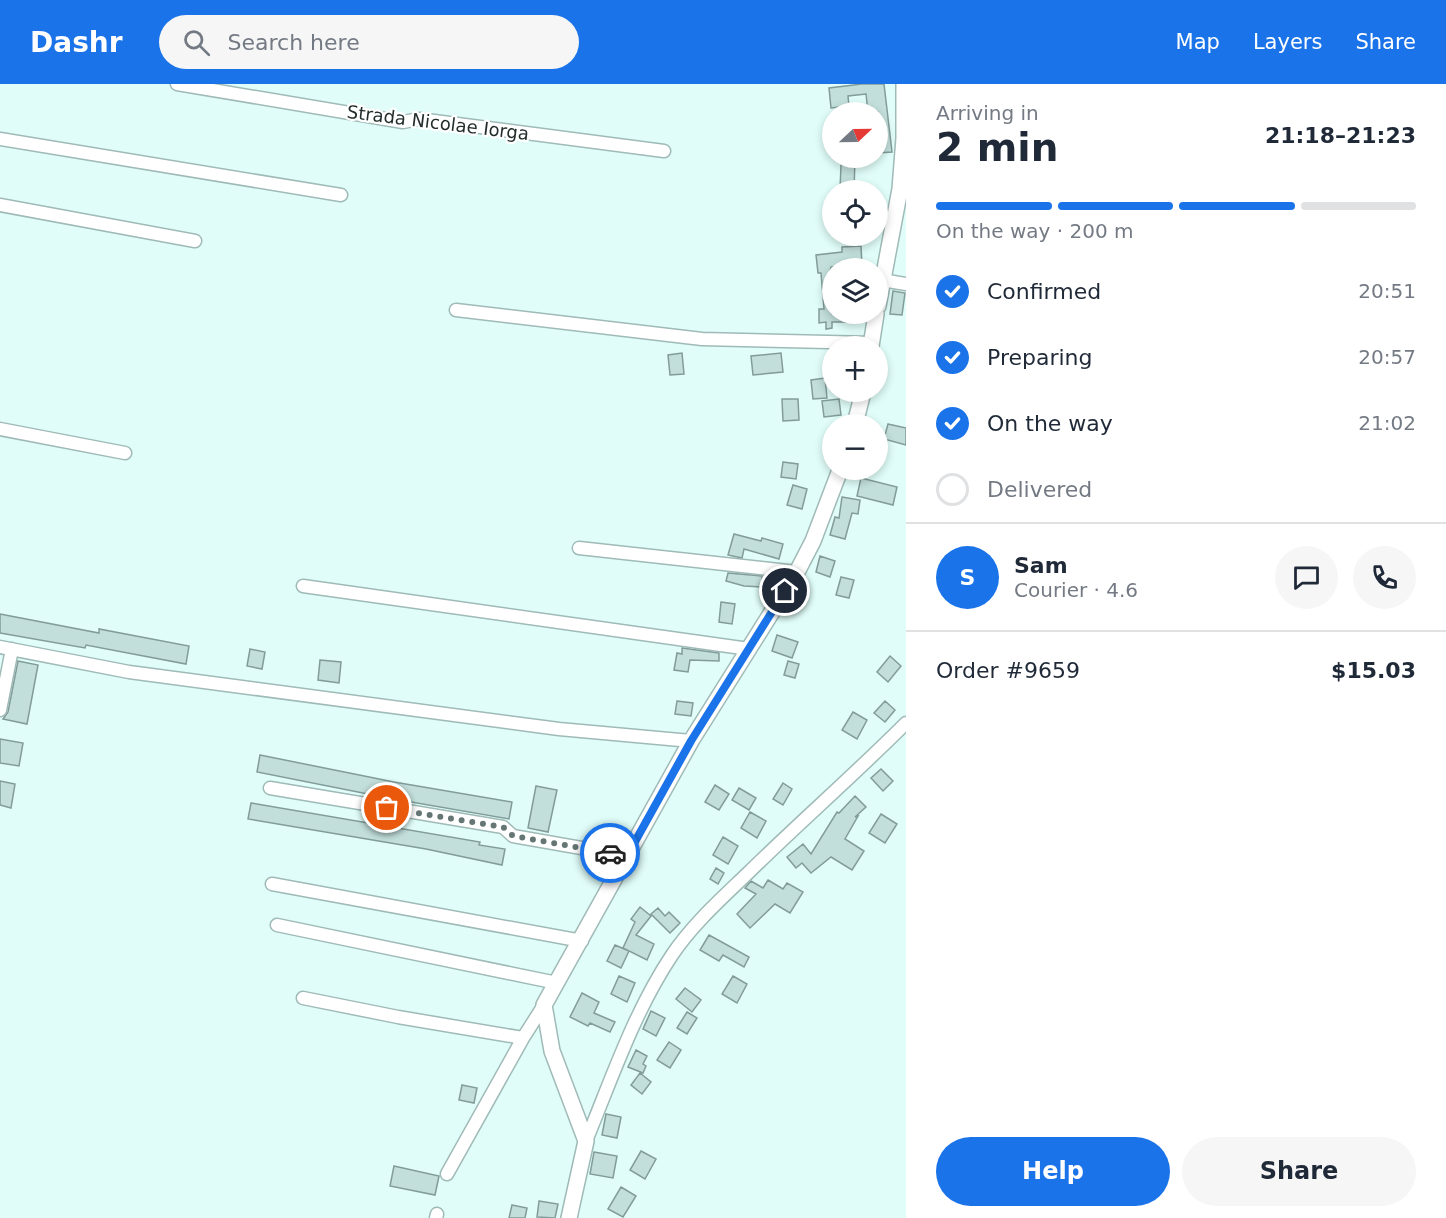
<!DOCTYPE html>
<html lang="en">
<head>
<meta charset="utf-8">
<style>
	body { margin:0; font-family:"DejaVu Sans",sans-serif; background:#f6f6f7; color:#1f2937; height:100vh; display:flex; flex-direction:column; font-size:22px; white-space:nowrap }
	* { box-sizing:border-box; margin:0 }
	p { font-size:20px; color:#747a83 }
	.icon { flex:none; width:33px; height:33px; fill:none; stroke:currentColor; stroke-width:2; stroke-linecap:round; stroke-linejoin:round }
	.map { position:relative; flex:1; overflow:hidden }
	.panel { display:flex; flex-direction:column; background:#fff; width:540px }
	.panel>* { flex:none }
	.needle { width:39px; rotate:68deg }
	.buttons { position:absolute; left:822px; top:18px; display:grid; gap:12px }
	.buttons a { display:grid; place-items:center; width:66px; height:66px; border-radius:50%; background:#fff; box-shadow:0 3px 9px #0003; font-size:30px }
	.pin { position:absolute; display:grid; place-items:center; width:51px; height:51px; color:#fff; margin:-26px; border:3px solid #fff; border-radius:50%; box-shadow:0 2px 6px #0007 }
	.courier { position:absolute; display:grid; place-items:center; width:60px; height:60px; margin:-30px; border:4px solid #1a73e8; border-radius:50%; background:#fff; color:#222; box-shadow:0 2px 8px #0007 }
	.summary em { font-style:normal; font-weight:700 }
	.summary div { display:flex; flex-direction:column-reverse }
	.summary { display:flex; align-items:center; justify-content:space-between; height:102px; padding:0 30px }
	h1 { font-size:39px; font-weight:700; line-height:45px }
	.bar { display:grid; grid-template-columns:repeat(4,1fr); gap:9px 6px; align-content:center; height:72px; padding:0 30px }
	.bar i { height:8px; border-radius:4px; background:#e0e1e3 }
	.bar .selected { background:#1a73e8 }
	.bar p { grid-column:span 4 }
	.line { display:flex; align-items:center; gap:15px; padding:0 30px; border-top:2px solid #e0e1e3 }
	.line div { flex:1 }
	.round { display:grid; place-items:center; flex:none; width:63px; height:63px; border-radius:32px; background:#f6f6f7 }
	ol { padding:0 30px; list-style:none }
	li { display:flex; align-items:center; gap:18px; height:66px }
	li p { margin-inline-start:auto }
	li .icon { padding:6px; border-radius:50%; background:#1a73e8; color:#fff; stroke-width:4 }
	li:last-child { color:#747a83 }
	li i { width:33px; height:33px; border:3px solid #e0e1e3; border-radius:50% }
	.action { display:flex; gap:12px; margin-top:auto; padding:12px 30px }
	.action a { flex:1; height:69px; border-radius:36px; background:#1a73e8; color:#fff; font-size:24px; font-weight:700; line-height:69px; text-align:center }
	.action a+a { background:#f6f6f7; color:#1f2937 }
	header { display:flex; align-items:center; gap:36px; box-sizing:border-box; height:84px; padding:0 30px; background:#1a73e8; color:#fff }
	header strong { font-size:28px }
	nav { display:flex; gap:33px; margin-inline-start:auto; font-size:21px }
	.search { width:420px; height:54px; background:#f6f6f7; display:flex; align-items:center; gap:15px; box-sizing:border-box; padding:0 21px; border-radius:33px; color:#747a83; font-size:22px }
	main { display:flex; flex:1; min-height:0 }
	.map>svg:first-child { display:block }
</style>
</head>
<body>
<header>
<strong>Dashr</strong>
<div class="search"><svg class="icon" aria-label="search" viewBox="0 0 24 24"><circle cx="10" cy="10" r="6"/><path d="M15 15l6 6"/></svg>Search here</div>
<nav><a>Map</a><a>Layers</a><a>Share</a></nav>
</header>
<main>
<div class="map">
<svg width="906" height="1134" viewBox="0 0 906 1134">
	<rect width="100%" height="100%" fill="#e0fdf9"/>
	<!-- building -->
	<path fill="#c2dfdc" stroke="#829c99" stroke-width="1.5" d="M862 0H884L892 68 878 69V28H868L866 10 848 12 849 22 831 24 829 4Z
		M845 74H855L854 106H840L841 81H845Z
		M861 162 862 182 831 183 830 188 832 230H861L862 238H832V244L826 245V238L819 239V225H824L821 189H818L816 171 842 168V163Z
		M893 207 905 209 902 231 890 230Z
		M682 269 684 290 670 291 668 271Z
		M781 269 783 288 753 291 751 272Z
		M825 294 827 314 813 315 811 296Z
		M782 315H798L799 336 783 337Z
		M839 315 841 331 824 333 822 317Z
		M888 340 906 344V361L884 355Z
		M783 378 798 380 796 395 781 393Z
		M861 394 897 403 893 421 857 412Z
		M793 401 807 405 802 425 787 421Z
		M842 413 860 416 858 430 852 429 845 455 830 451 835 433 839 434Z
		M734 450 761 457 762 454 783 460 779 475 744 465 742 474 728 471Z
		M820 472 835 477 830 493 816 488Z
		M728 489 762 492V503L744 502 726 497Z
		M841 493 854 496 849 514 836 511Z
		M721 518 735 520 732 540 719 538Z
		M0 530 99 549V545L189 562 186 580 86 561 85 564 0 549Z
		M777 551 798 558 792 574 772 567Z
		M682 564 719 569V577L690 576 688 588 674 586 677 569 682 570Z
		M250 565 265 568 262 585 247 582Z
		M890 572 901 582 888 598 877 588Z
		M320 576 341 578 339 599 318 596Z
		M18 577 38 581 27 640 3 635 8 628Z
		M788 577 799 580 795 594 784 591Z
		M677 617 693 619 691 632 675 630Z
		M885 617 895 626 885 638 874 629Z
		M853 628 867 636 857 655 842 646Z
		M0 655 23 659 19 682 0 679Z
		M260 671 394 698 512 718 509 735 388 714 257 688Z
		M881 685 893 697 883 707 871 694Z
		M0 697 15 700 11 724 0 721Z
		M783 699 792 705 783 721 773 715Z
		M715 701 729 710 719 726 705 718Z
		M536 702 557 706 548 748 528 744Z
		M739 704 756 714 749 726 732 716Z
		M855 712 866 723 855 733 858 732 845 755 864 767 852 786 831 773 811 789 802 779 796 784 787 773 803 760 811 770 837 728 839 729Z
		M251 719 480 758 479 761 505 765 502 781 426 765 248 735Z
		M750 728 766 737 757 754 741 744Z
		M881 730 897 740 885 759 869 749Z
		M723 753 738 762 728 780 713 771Z
		M716 784 724 789 718 800 710 795Z
		M768 796 783 805 787 799 803 808 790 829 775 820 750 844 737 830 756 810 745 804 751 797 763 804Z
		M640 823 651 832 636 851 654 860 647 876 623 864 635 838 631 835Z
		M658 824 665 832 669 828 680 839 670 849 651 830Z
		M709 851 749 873 744 883 723 871 719 877 700 866Z
		M615 861 629 867 621 884 607 877Z
		M619 892 635 899 627 918 611 910Z
		M733 892 747 900 737 919 722 910Z
		M685 904 701 916 692 928 676 915Z
		M582 909 599 918 594 929 615 938 610 948 590 939 588 942 570 933Z
		M651 927 665 934 656 952 643 945Z
		M687 928 697 934 687 950 677 944Z
		M669 958 681 966 670 984 657 976Z
		M636 966 647 972 643 980 646 982 643 989 628 983Z
		M640 989 651 998 642 1010 631 1001Z
		M462 1001 477 1004 474 1019 459 1016Z
		M606 1030 621 1033 617 1054 602 1051Z
		M641 1067 656 1075 645 1095 630 1086Z
		M594 1068 617 1072 613 1094 590 1090Z
		M394 1082 439 1092 435 1111 390 1102Z
		M621 1103 636 1112 623 1133 608 1125Z
		M539 1117 558 1120 555 1134 537 1133Z
		M512 1121 527 1124 525 1134H509Z"/>
	<g fill="none" stroke-linecap="round" stroke-linejoin="round">
		<!-- minor casing -->
		<g stroke="#9fbab7" stroke-width="15">
			<path id="minor" d="M177 0 403 38 419 35 664 67
				M0 55 341 111
				M0 121 195 157
				M882 196 906 200
				M456 226 702 255 872 259
				M0 345 125 369
				M579 464 797 488
				M303 502 749 565
				M0 563 129 588 559 645 691 657
				M0 626 12 565
				M270 704 503 743 513 752 627 772
				M272 800 582 857
				M277 841 557 899
				M303 914 398 933 523 954
				M586 1057C612 994 634 928 672 871 692 841 721 815 747 790 799 739 854 691 906 639
				M447 1090 523 954 544 921
				M436 1134 437 1130"/>
		</g>
		<!-- tertiary casing -->
		<g stroke="#9fbab7" stroke-width="18">
			<path id="tertiary" d="M878 222 900 105 904 54V0
				M871 262 876 230
				M855 340 863 308
				M569 1134 586 1057 552 967 544 921 691 657 797 488 813 457 840 386"/>
		</g>
		<!-- minor -->
		<use href="#minor" stroke="#fff" stroke-width="12"/>
		<!-- tertiary -->
		<use href="#tertiary" stroke="#fff" stroke-width="15"/>
	</g>
	<g fill="none" stroke-linecap="round" stroke-linejoin="round">
		<!-- done -->
		<path stroke="#657674" stroke-width="6" stroke-dasharray="0 10.8" d="M387 724 503 743 513 752 610 769"/>
		<!-- route -->
		<path stroke="#1a73e8" stroke-width="8" d="M610 769 627 772 691 657 785 507"/>
	</g>
	<g text-anchor="middle" stroke-width="4.5" stroke-linejoin="round" paint-order="stroke">
		<!-- street labels -->
		<g font-size="18" fill="#232e2c" stroke="#fff">
			<text transform="translate(438 39) rotate(7)" y="6">Strada Nicolae Iorga</text>
		</g>
	</g>
</svg>
<div class="buttons">
<a><svg class="needle" viewBox="-14 -14 28 28"><path d="M0-13l5 13h-10z" fill="#e53935"/><path d="M0 13l5-13h-10z" fill="#747a83"/></svg></a>
<a><svg class="icon" aria-label="locate" viewBox="0 0 24 24"><circle cx="12" cy="12" r="6"/><path d="M12 2v4M12 18v4M2 12h4M18 12h4"/></svg></a>
<a><svg class="icon" aria-label="layers" viewBox="0 0 24 24"><path d="M12 4l9 5-9 5-9-5zM3 14l9 5 9-5"/></svg></a>
<a>+</a>
<a>−</a>
</div>
<div class="pin" style="left:387px;top:724px;background:#ea580c"><svg class="icon" aria-label="bag" viewBox="0 0 24 24"><path d="M5 8h14l-1 12H6zM9 8a3 3 0 0 1 6 0"/></svg></div>
<div class="pin" style="left:785px;top:507px;background:#1f2937"><svg class="icon" aria-label="home" viewBox="0 0 24 24"><path d="M3 11l9-7 9 7M6 9v11h12V9"/></svg></div>
<div class="courier" style="left:610px;top:769px"><svg class="icon" aria-label="car" viewBox="0 0 24 24"><path d="M5 17H2v-5l4-1 3-4h7l3 4 3 1v5h-3M9 17h6M6 11h13"/><circle cx="7" cy="17" r="2"/><circle cx="17" cy="17" r="2"/></svg></div>
</div>
<section class="panel">
<div class="summary"><div><h1>2 min</h1><p>Arriving in</p></div><em>21:18–21:23</em></div>
<div class="bar"><i class="selected"></i><i class="selected"></i><i class="selected"></i><i></i><p>On the way · 200 m</p></div>
<ol>
<li><svg class="icon" aria-label="check" viewBox="0 0 24 24"><path d="M5 12l5 5 9-10"/></svg>Confirmed<p>20:51</p></li>
<li><svg class="icon" aria-label="check" viewBox="0 0 24 24"><path d="M5 12l5 5 9-10"/></svg>Preparing<p>20:57</p></li>
<li><svg class="icon" aria-label="check" viewBox="0 0 24 24"><path d="M5 12l5 5 9-10"/></svg>On the way<p>21:02</p></li>
<li><i></i>Delivered</li>
</ol>
<div class="line" style="height:108px"><b class="round" style="background:#1a73e8;color:#fff">S</b><div><b>Sam</b><p>Courier · 4.6</p></div><a class="round"><svg class="icon" aria-label="chat" viewBox="0 0 24 24"><path d="M4 5h16v11H9l-5 4z"/></svg></a><a class="round"><svg class="icon" aria-label="phone" viewBox="0 0 24 24"><path d="M5 4h4l2 5-3 2q2 4 5 5l2-3 5 2v4C11 20 4 13 5 4z"/></svg></a></div>
<div class="line" style="height:78px"><div>Order #9659</div><b>$15.03</b></div>
<div class="action"><a>Help</a><a>Share</a></div>
</section>
</main>
</body>
</html>
